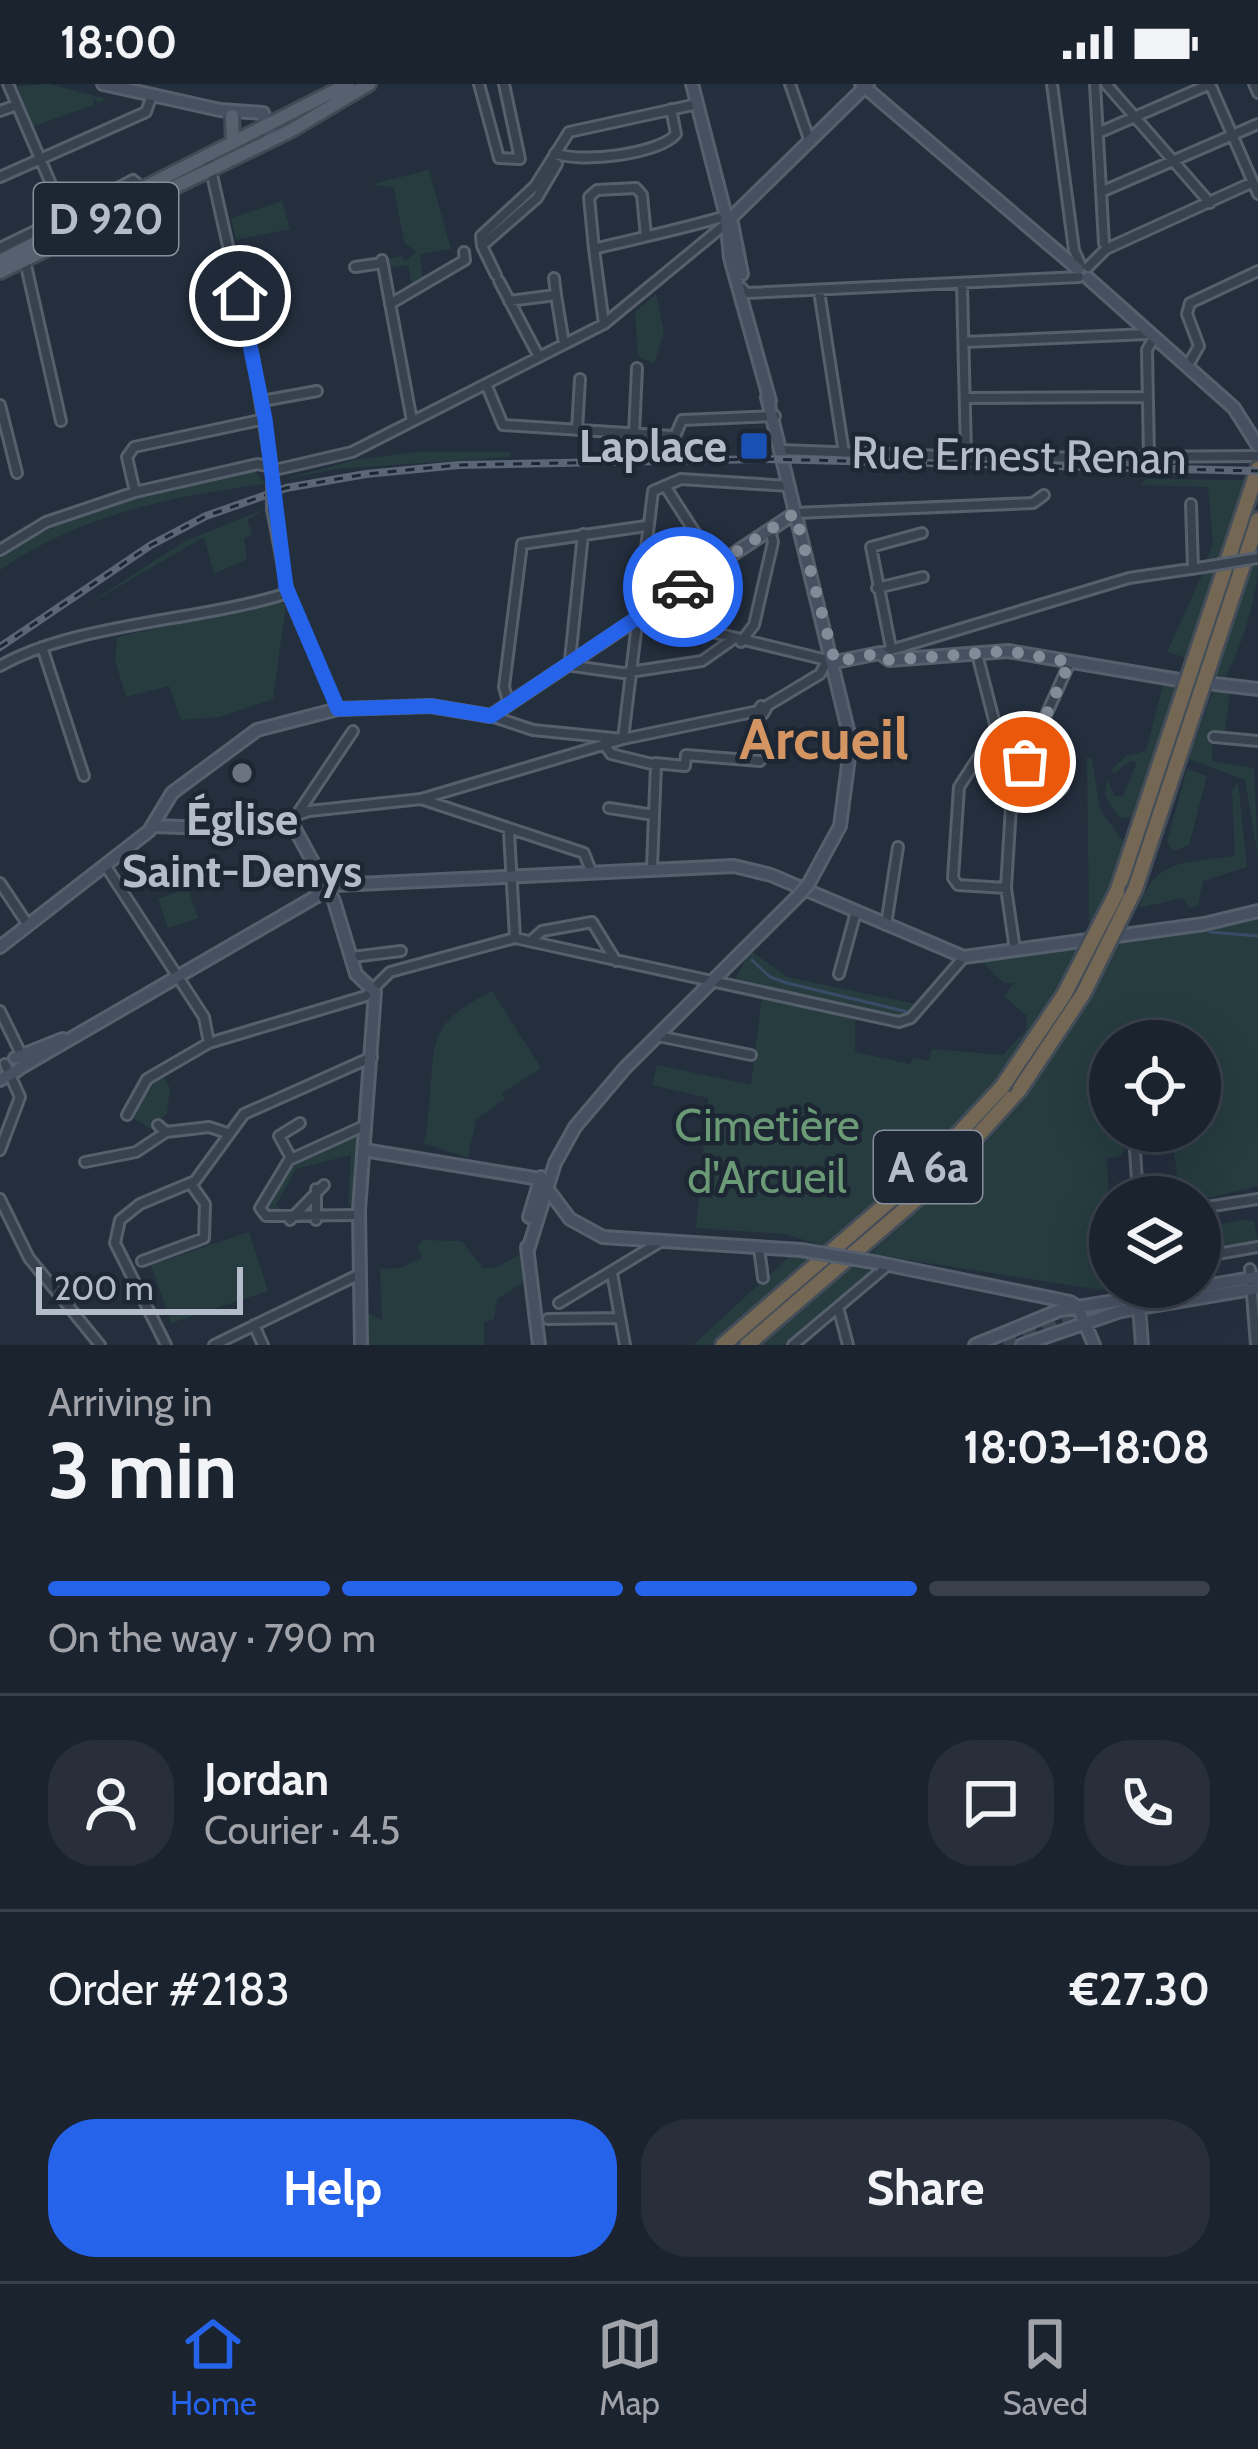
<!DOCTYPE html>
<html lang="en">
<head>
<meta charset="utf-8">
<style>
	body { margin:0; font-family:Cabin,sans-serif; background:#282f3a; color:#f1f3f6; height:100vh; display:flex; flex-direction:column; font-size:45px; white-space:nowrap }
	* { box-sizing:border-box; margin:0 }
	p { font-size:39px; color:#a0a4aa }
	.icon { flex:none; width:66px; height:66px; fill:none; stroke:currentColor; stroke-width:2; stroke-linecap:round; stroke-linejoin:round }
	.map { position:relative; height:1261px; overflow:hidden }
	.sheet { display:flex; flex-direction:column; background:#1b232e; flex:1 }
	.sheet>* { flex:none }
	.buttons { position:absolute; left:1089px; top:936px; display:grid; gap:24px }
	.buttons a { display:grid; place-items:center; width:132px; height:132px; border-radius:50%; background:#1b232e; box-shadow:0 12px 48px #0002,0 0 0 3px #39404a; font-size:60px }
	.scale { position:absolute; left:36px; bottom:30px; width:207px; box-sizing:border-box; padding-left:12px; border:6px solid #b4bcc9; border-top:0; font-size:33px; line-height:42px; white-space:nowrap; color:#b4bcc9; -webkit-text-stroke:9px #1d2633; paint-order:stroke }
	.pin { position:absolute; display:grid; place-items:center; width:102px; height:102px; color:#fff; margin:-51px; border:6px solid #fff; border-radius:50%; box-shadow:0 3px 12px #0007 }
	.courier { position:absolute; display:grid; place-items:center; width:120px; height:120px; margin:-60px; border:9px solid #2563eb; border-radius:50%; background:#fff; color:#222; box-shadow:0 3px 15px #0007 }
	.head em { font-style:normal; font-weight:700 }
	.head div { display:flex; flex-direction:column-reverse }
	.head { display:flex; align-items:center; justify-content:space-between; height:204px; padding:0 48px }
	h1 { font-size:78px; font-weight:700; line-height:90px }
	.bar { display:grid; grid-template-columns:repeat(4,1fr); gap:18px 12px; align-content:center; height:144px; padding:0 48px }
	.bar i { height:15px; border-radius:9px; background:#39404a }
	.bar .current { background:#2563eb }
	.bar p { grid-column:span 4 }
	.line { display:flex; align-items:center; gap:30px; padding:0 48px; border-top:3px solid #39404a }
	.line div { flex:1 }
	.round { display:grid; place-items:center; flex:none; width:126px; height:126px; border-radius:48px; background:#282f3a }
	.cta { display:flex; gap:24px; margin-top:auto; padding:24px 48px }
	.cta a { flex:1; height:138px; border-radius:48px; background:#2563eb; color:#fff; font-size:48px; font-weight:700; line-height:138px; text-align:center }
	.cta a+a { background:#282f3a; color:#f1f3f6 }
	.status { display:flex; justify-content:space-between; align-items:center; height:84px; padding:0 60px; background:#1b232e; direction:ltr }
	.status svg { height:33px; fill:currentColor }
	.tab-bar { display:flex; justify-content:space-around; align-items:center; height:168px; border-top:3px solid #39404a; background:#1b232e; font-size:33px; color:#a0a4aa }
	.tab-bar a { display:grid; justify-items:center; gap:6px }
	.tab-bar .current { color:#2563eb }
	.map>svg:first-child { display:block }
</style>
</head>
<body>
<div class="status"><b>18:00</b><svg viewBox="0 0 49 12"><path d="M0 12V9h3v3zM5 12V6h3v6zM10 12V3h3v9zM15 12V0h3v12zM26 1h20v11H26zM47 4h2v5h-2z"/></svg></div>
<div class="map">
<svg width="1258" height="1261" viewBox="0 0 1258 1261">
	<rect width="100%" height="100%" fill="#242f3e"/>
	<!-- green -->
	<path fill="#263c3f" d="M49 0 107 15 98 19 93 13 94 21 34 42 17 2Z
		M429 86 451 165 420 170 423 198 412 204 408 181 389 184 387 175 401 172 406 177 416 168 404 158 394 104 372 100Z
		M282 117 290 145 236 156 231 134Z
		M656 210 664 248 654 280 638 272 635 228Z
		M416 368H510L511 373 335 385 277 397 355 376Z
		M255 387 266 400C174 411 77 432 0 486V473C75 422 168 406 255 387Z
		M1147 395 1246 396 1220 475 1206 477 1213 459 1208 403 1141 401Z
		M267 424 247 436 252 451 244 454 247 475 214 490 204 453 82 524 185 457Z
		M1258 480C1258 512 1241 564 1226 592L1214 591 1252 481Z
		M1216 487 1187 574 1167 568 1203 489Z
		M277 518 286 521 273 615 220 633 181 636 169 602 126 613 115 576 117 553Z
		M1163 601 1177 602C1164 643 1156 698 1131 733L1120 734 1105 712 1107 695 1115 712H1123L1137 678 1130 677 1114 690 1111 686 1126 672 1146 667Z
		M1213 606 1230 607 1225 648H1213L1212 677 1254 684 1258 774 1245 696 1189 675Z
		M1087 674H1092L1100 726 1125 760 1098 832 1089 839Z
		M1187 685 1207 692 1189 761 1173 767 1167 757Z
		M1238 698 1247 783 1203 797 1198 821 1190 824 1183 814 1139 824C1155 773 1188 779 1235 772L1232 706Z
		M188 804 198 834 168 844 158 815Z
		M1258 833V1102L1200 1116 1180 1113 1171 1047H1200V957H1110V1047H1163L1147 1050 1148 1058 1126 1059 1122 1072 1107 1074 1113 1203 1101 1206 870 1170 973 1074 1025 1012 998 994 917 1082 825 1162 784 1150 696 1144 708 1014 652 1001 657 981 751 1001 762 912 855 933V968L910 980 913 974 928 977 932 965 1003 971 1026 946 1027 932 1004 912 1014 899H1004L980 876 1204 847Z
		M751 867 787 893 916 920 899 934 741 899 736 893Z
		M492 907 541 984 502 1009 505 1015 476 1035 468 1074 423 1059C429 1047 426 1044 428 1032 437 961 421 943 492 907Z
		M162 991 170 1004 167 1029 151 1045 131 1033 146 1002Z
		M354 1049 359 1052 353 1120 348 1121 351 1071 296 1085 276 1121 283 1128 269 1127 265 1121 291 1078Z
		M1243 1136 1254 1137 1258 1158 1213 1164 1208 1142Z
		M249 1148 268 1207 171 1239 151 1181Z
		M423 1156 462 1157 483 1184H495L523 1169 525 1197 497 1215 494 1235 484 1238V1261H367L366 1228 382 1236 380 1185 400 1184 422 1174 417 1162Z
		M790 1172 809 1175 710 1261H693Z
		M851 1183 873 1187 784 1261H761Z"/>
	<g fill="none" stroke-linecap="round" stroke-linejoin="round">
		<!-- stream -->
		<path stroke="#394c67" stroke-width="3" d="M1210 848 1258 852
			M752 876 770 893 787 899 908 928"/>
		<!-- highway-tunnel -->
		<path stroke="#3a4453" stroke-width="14" stroke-dasharray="14 7" stroke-linecap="butt" d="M1004 1261 1094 1231"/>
		<!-- street casing -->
		<g stroke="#565f6c" stroke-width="14">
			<path id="street" d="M8 0 69 142
				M479 0 499 74 520 75 504 0
				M790 0 810 58
				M1052 0 1074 166 1081 182
				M1095 0 1104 159
				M1106 0 1210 119
				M1210 0 1258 110
				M1254 0 1258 9
				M0 27 17 21
				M1098 49 1210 0
				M555 69C579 80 660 70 676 50L671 25
				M208 73 253 273 272 388
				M0 93 146 28 152 11
				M1101 108 1258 40
				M78 138 80 124 133 96 142 104
				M646 152 642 111 636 104 597 106 589 113 594 165C638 154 682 145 726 132
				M482 162 481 152 535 102 569 48 697 20
				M482 162 537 114 557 80
				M482 162 496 191
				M0 164 41 144 54 149
				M594 165 604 240
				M382 176 412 337
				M25 177 61 337
				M355 183 382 179
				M1088 183 1106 165 1251 99
				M554 194 556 211
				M499 197 539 273
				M962 201 966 370
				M742 204 746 209 1079 193
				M819 207 844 369
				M509 217 556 211 564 260
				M390 220 465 176 464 168
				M964 258 1148 250
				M1187 283 1199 262 1187 230 1190 219 1258 187
				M486 300 503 341 673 352
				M966 314 1148 313
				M262 317 317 307
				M0 321 17 389
				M577 346 580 295
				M634 350 637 284
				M673 357 682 336 775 332
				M780 366 996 374 1258 372
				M1149 374 1147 266 1153 255
				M665 402 716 481
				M135 408 127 373 134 363 265 335
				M1191 420 1193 485
				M272 425 288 509 338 625
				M795 429 1033 419 1044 411
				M0 466 46 438 135 408 258 380 279 385 352 368 604 240 728 138
				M877 504 923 493
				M642 531 835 578
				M741 558 754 541 773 458 770 446
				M42 563 84 692
				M891 564 871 463 922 449
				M881 569 1129 494 1204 483
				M977 570 1012 706 1006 804 1015 866
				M570 576 583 450
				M566 581 623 589 702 577 732 556
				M0 582C75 539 200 537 288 509
				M508 617 504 603 522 460 646 442
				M761 622 766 625 763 630 758 627Z
				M765 623 820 590 826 579
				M491 632 533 646 623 655 758 627
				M1214 653 1258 657
				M623 655 653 407 681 395 789 402
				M604 660 611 670 656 681 652 783
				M655 679 685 682 686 671 760 677
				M1013 704 1070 578
				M421 715 584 769 591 787
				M609 724 654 731
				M298 729 353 647
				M289 734 309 727 421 715 623 655
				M509 748 515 854
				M105 781 204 933 209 959
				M0 799 28 841
				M1006 804 958 801 953 794 959 703 996 646 1041 652 1063 703 1058 708 1012 706
				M886 841 898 763
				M533 855 542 847 592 838 616 877
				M352 873 401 867
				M839 890 856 828
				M0 927 23 974
				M658 952 751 971
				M127 1031 147 995 209 959 366 912 390 888 515 854 899 938 911 934 964 873
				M158 1041 166 1048 209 1043 227 1049
				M0 1066 20 1013 5 980
				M1135 1066 1138 1113
				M291 1074 279 1052 300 1039
				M85 1078 136 1068 166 1048
				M0 1115 29 1174 100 1261
				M1200 1124 1258 1115
				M358 1131 266 1132 260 1124 289 1076 366 1041
				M290 1136 324 1101
				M316 1136V1105
				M759 1164 763 1194
				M1200 1173 1258 1163
				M142 1177 204 1154 205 1120 191 1100
				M1250 1185 1256 1261
				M612 1189 625 1261
				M559 1219 660 1158
				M838 1223 848 1261
				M548 1235 617 1234
				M254 1241 263 1261
				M166 1261 115 1159 120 1136 140 1120 195 1097 244 1030 372 973
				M214 1261 360 1190
				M793 1261 888 1181"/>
		</g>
		<!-- secondary casing -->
		<g stroke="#565f6c" stroke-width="16">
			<path id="secondary" d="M103 0 220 26 263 29 270 48
				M692 0 726 132 730 174 770 317
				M861 0 1078 185
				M742 190 731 134 868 0
				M1088 194 1234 324 1258 362
				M767 313 851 658 840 742 809 799
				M835 578 880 569 889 576 1008 567 1179 596
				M1215 600 1258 605
				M153 742 212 744 289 734 334 817 356 890 375 908 359 1126 361 1261
				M0 863 149 747 172 709 257 646 338 625 431 622 491 632 795 429
				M15 974 63 955
				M20 984 336 801 734 782 771 791 964 873 1204 840 1258 827
				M0 996 18 986
				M364 1066 540 1095
				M540 1095 570 1135 603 1153 801 1166
				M529 1133 541 1093
				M527 1163 539 1261
				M528 1166 555 1079 575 1043 625 984 800 810
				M879 1179 1070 1218 1078 1223 1094 1261
				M1200 1203 1258 1193
				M1139 1222 1142 1261
				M975 1261 1060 1226 1200 1203
				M1022 1261 1121 1227 1258 1204"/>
		</g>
		<!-- primary casing -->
		<g stroke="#414a57" stroke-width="18">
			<path id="primary" d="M232 32 233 59
				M0 177 348 0
				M0 188 290 47 369 0"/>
		</g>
		<!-- highway casing -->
		<g stroke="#434c59" stroke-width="20">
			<path id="highway" d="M1135 805 1258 436
				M1117 808 1258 385
				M723 1261 923 1088 1002 1003
				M747 1261 934 1100 1020 1005"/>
		</g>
		<!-- street -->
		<use href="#street" stroke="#38414e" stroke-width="8"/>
		<!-- secondary -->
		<use href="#secondary" stroke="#465061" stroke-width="10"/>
		<!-- primary -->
		<use href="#primary" stroke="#56606e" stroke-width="12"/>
		<!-- highway -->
		<use href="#highway" stroke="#746855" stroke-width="14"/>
		<!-- rail casing -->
		<g stroke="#5a6575" stroke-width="8">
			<path id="rail" d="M0 563 151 461 206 432 286 404 366 390 459 381 765 375 1258 387"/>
		</g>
		<!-- rail -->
		<use href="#rail" stroke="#1d2633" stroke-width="3" stroke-dasharray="9" stroke-linecap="butt"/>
		<!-- street-bridge casing -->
		<g stroke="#565f6c" stroke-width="14" stroke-linecap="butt">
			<path id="street-bridge" d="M272 396V425
				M1204 483 1258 474"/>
		</g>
		<!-- secondary-bridge casing -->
		<g stroke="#565f6c" stroke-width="16" stroke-linecap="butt">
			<path id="secondary-bridge" d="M800 810 809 799
				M801 1166 879 1179"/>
		</g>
		<!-- highway-bridge casing -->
		<g stroke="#434c59" stroke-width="20" stroke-linecap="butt">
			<path id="highway-bridge" d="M1002 1003 1064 911 1117 808
				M1020 1005 1083 910 1135 805"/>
		</g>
		<!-- street-bridge -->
		<use href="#street-bridge" stroke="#38414e" stroke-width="8"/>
		<!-- secondary-bridge -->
		<use href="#secondary-bridge" stroke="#465061" stroke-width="10"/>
		<!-- highway-bridge -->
		<use href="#highway-bridge" stroke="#746855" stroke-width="14"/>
	</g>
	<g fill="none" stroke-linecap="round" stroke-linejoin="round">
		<!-- done -->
		<path stroke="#828b98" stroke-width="12" stroke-dasharray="0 21.6" d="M683 503 795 429 835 578 880 569 889 576 1008 567 1070 578 1025 678"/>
		<!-- route -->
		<path stroke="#2563eb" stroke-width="15" d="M240 212 265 335 286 503 338 625 431 622 491 632 683 503"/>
	</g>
	<!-- markers -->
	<rect fill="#1a4fb4" stroke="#1d2633" stroke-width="4.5" x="739" y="347" width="30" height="30" rx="6"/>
	<circle fill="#6b7280" stroke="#1d2633" stroke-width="4.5" cx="242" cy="689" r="12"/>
	<g text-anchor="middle" stroke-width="9" stroke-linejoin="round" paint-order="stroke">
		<!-- shield labels -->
		<g fill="#1d2633" stroke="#878f9c" stroke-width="3">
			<rect x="34" y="99" width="144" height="72" rx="9"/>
			<rect x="874" y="1047" width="108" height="72" rx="9"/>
		</g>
		<g font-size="42" font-weight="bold" fill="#b4bcc9">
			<text x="106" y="150">D 920</text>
			<text x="928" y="1098">A 6a</text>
		</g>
		<!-- poi labels -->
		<g font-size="45" font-weight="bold" fill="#b4bcc9" stroke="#1d2633" text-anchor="end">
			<text x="727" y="378">Laplace</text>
			<text x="242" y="751" text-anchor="middle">Église<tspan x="242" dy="52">Saint-Denys</tspan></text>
		</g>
		<!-- street labels -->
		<g font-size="45" fill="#b4bcc9" stroke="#1d2633">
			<text transform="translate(1019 371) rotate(1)" y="16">Rue Ernest Renan</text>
		</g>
		<!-- park labels -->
		<g font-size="45" fill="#6b9a76" stroke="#1d2633">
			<text x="767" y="1057">Cimetière<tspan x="767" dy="52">d'Arcueil</tspan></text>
		</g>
		<!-- district labels -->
		<g font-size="57" font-weight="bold" fill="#d59563" stroke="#1d2633">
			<text x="824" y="675">Arcueil</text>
		</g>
	</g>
</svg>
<div class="buttons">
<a><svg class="icon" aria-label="locate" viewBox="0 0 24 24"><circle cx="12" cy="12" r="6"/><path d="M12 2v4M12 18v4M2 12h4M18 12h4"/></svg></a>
<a><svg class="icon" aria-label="layers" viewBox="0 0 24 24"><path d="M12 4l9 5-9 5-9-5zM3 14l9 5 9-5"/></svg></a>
</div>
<div class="scale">200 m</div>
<div class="pin" style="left:1025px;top:678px;background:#ea580c"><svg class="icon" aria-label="bag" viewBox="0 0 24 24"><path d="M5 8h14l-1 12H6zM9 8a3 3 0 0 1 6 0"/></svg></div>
<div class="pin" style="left:240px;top:212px;background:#1f2937"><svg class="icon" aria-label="home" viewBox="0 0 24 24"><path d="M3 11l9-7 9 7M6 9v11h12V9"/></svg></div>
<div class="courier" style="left:683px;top:503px"><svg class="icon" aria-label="car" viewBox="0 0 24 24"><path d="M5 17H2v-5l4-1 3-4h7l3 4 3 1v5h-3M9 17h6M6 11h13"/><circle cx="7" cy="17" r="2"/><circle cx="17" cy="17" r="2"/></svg></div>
</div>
<section class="sheet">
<div class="head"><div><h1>3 min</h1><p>Arriving in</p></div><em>18:03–18:08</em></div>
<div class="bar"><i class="current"></i><i class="current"></i><i class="current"></i><i></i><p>On the way · 790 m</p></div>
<div class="line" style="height:216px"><a class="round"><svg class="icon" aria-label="person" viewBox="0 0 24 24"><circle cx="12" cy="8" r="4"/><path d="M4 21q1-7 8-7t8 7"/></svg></a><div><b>Jordan</b><p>Courier · 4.5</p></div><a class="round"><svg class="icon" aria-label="chat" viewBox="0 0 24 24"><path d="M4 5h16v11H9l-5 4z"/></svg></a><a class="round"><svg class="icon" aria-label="phone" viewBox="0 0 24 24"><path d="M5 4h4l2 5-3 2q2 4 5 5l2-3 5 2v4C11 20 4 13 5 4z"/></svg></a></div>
<div class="line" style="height:156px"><div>Order #2183</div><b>€27.30</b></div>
<div class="cta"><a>Help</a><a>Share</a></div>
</section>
<nav class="tab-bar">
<a class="current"><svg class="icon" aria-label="home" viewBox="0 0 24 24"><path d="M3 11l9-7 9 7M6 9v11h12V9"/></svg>Home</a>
<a><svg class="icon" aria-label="map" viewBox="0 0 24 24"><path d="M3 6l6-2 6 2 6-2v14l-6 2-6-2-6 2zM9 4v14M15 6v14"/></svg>Map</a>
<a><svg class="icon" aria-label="saved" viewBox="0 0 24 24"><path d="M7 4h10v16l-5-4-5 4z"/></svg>Saved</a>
</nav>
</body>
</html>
